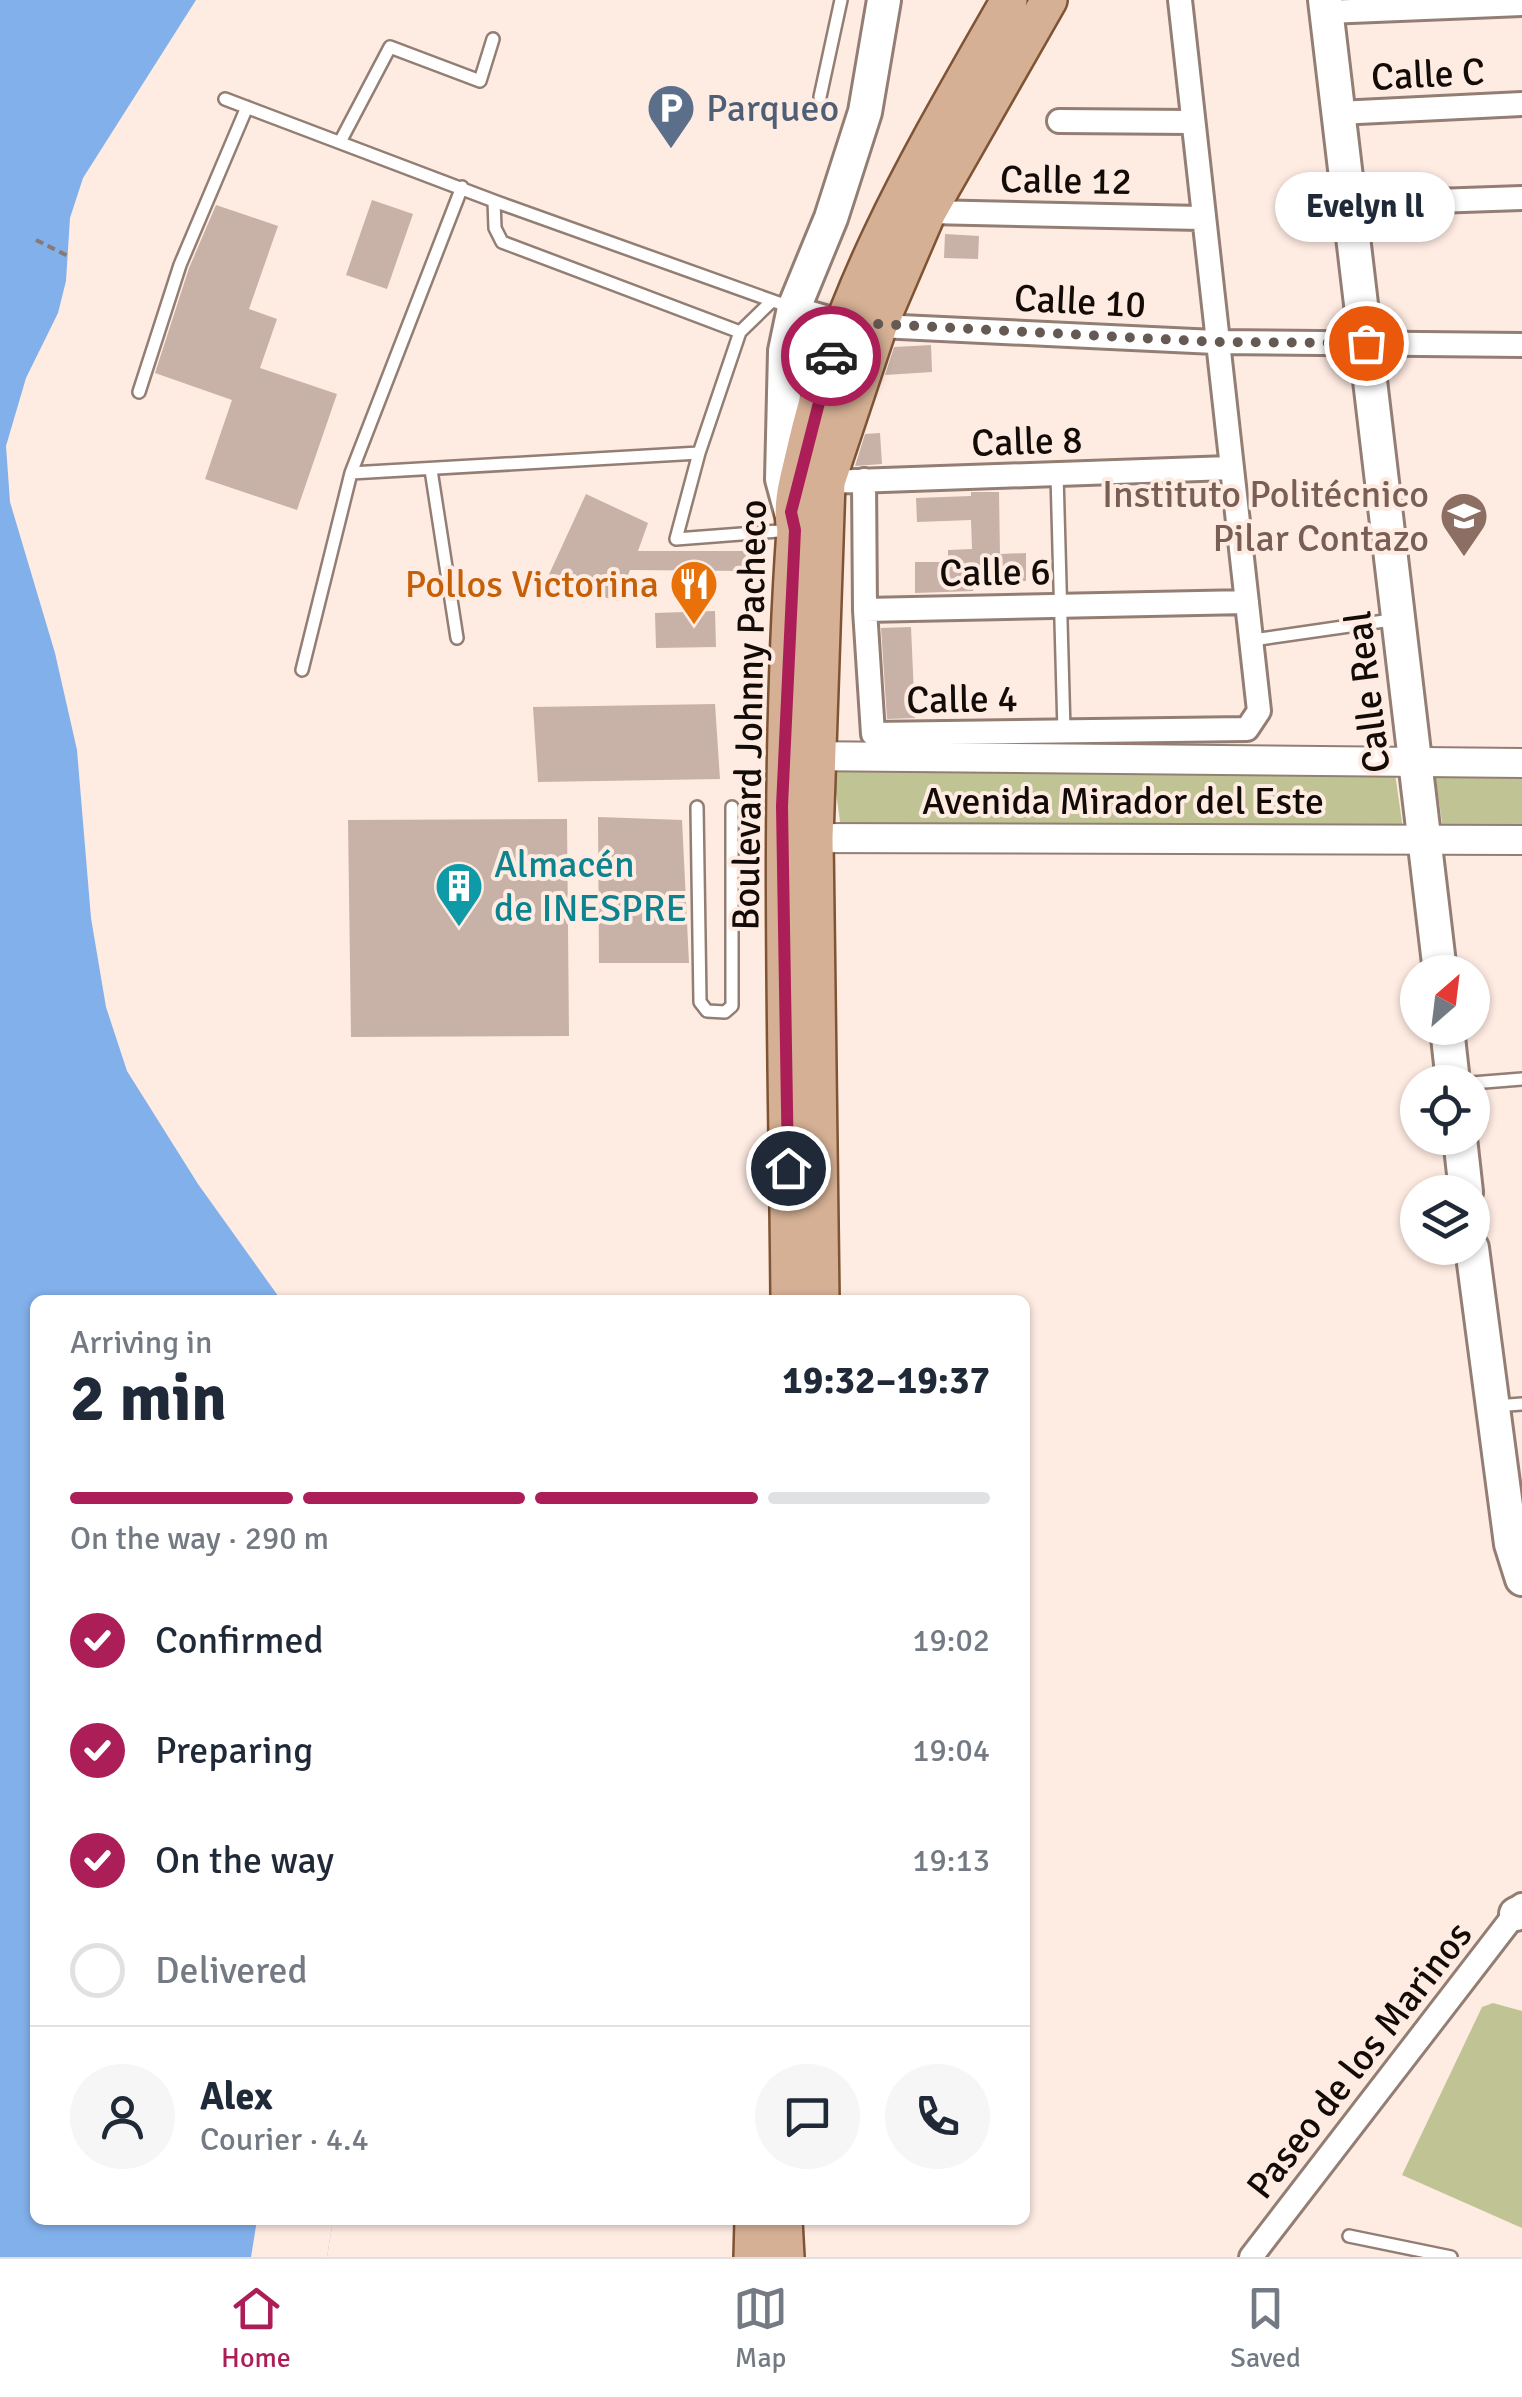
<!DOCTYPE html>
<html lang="en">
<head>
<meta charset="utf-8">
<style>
	body { margin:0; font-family:Signika,sans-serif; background:#f6f6f7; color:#1f2937; height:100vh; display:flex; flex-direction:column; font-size:38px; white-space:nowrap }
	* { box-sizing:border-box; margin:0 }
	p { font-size:32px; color:#747a83 }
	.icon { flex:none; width:55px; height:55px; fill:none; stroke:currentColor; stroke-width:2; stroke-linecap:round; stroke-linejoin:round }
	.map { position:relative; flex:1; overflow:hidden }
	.drawer { position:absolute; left:30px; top:1295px; width:1000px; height:930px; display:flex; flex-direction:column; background:#fff; border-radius:15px; box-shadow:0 2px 8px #0004 }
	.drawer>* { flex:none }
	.needle { width:65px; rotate:28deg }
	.buttons { position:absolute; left:1400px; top:955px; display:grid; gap:20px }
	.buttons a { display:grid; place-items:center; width:90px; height:90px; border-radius:50%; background:#fff; box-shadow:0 2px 8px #0004; font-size:50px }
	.pin { position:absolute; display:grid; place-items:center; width:85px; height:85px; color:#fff; margin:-42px; border:5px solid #fff; border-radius:50%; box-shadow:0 2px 10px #0007 }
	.courier { position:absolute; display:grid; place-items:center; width:100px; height:100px; margin:-50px; border:8px solid #ac1e58; border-radius:50%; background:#fff; color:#222; box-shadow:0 2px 12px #0007 }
	.bubble { position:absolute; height:70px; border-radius:35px; background:#fff; box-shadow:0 2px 8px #0004; font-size:32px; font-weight:700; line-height:70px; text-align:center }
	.overview em { font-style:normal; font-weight:700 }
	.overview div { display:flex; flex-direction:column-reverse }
	.overview { display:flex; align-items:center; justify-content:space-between; height:170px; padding:0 40px }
	h1 { font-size:65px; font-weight:700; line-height:75px }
	.bar { display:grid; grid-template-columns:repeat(4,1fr); gap:15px 10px; align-content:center; height:120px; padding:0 40px }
	.bar i { height:12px; border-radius:8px; background:#e0e1e3 }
	.bar .selected { background:#ac1e58 }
	.bar p { grid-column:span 4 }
	.line { display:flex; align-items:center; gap:25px; padding:0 40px; border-top:2px solid #e0e1e3 }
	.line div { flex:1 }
	.round { display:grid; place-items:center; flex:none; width:105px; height:105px; border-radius:52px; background:#f6f6f7 }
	ol { padding:0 40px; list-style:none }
	li { display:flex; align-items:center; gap:30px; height:110px }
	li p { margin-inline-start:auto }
	li .icon { padding:10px; border-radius:50%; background:#ac1e58; color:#fff; stroke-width:4 }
	li:last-child { color:#747a83 }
	li i { width:55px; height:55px; border:5px solid #e0e1e3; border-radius:50% }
	.tab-bar { display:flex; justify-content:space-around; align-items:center; height:140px; border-top:2px solid #e0e1e3; background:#fff; font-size:28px; color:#747a83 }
	.tab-bar a { display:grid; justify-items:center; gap:5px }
	.tab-bar .selected { color:#ac1e58 }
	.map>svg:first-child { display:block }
</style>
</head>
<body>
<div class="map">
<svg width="1522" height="2257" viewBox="0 0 1522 2257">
	<rect width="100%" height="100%" fill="#feebe2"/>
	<!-- green -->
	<path fill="#c0c495" d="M833 770 1395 773 1404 836 841 829Z
		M1435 774 1522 775V834L1444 836Z
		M1493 2003 1522 2011V2228L1402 2175 1482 2007Z"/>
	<!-- water -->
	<path fill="#82b0eb" d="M0 0H196L83 178 70 218 66 281 58 313 26 378 6 446 10 502 55 653 77 750 91 918 106 1007 127 1071 198 1184 281 1300H35V2220H333L327 2257H0Z"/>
	<!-- pier -->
	<path fill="#feebe2" d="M257 2220H333L327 2257H251Z"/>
	<!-- building -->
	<path fill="#c8b2a7" d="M372 200 413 214 387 289 346 275Z
		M216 205 278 226 249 309 277 319 260 368 337 394 297 510 205 479 232 400 155 373 189 268Z
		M945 234 979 236 978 259 944 258Z
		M931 345 932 372 885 375 894 347Z
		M880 433 882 464 855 466 865 434Z
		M971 492H999L1000 554 1026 553V581L973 583V591L915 593V562H948V550L972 549 971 520 917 522 916 498 971 496Z
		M586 494 648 523 638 551H746V571L630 570 618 601 546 581Z
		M715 611 716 647 656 648 655 613Z
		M911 627 915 718 887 719 881 628Z
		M715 704 720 779 538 782 533 707Z
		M598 817 682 820 689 963H599Z
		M567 819 569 1036 351 1037 348 820Z"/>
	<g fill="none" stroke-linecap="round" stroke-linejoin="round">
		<!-- service casing -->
		<g stroke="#937e74" stroke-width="16">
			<path id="service" d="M820 97 841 0
				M225 99 494 201 790 307
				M340 142 390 47 480 81 493 39
				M494 201 495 228 502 242 740 332
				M139 392 180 265 247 107
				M699 453 676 539 792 530
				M431 470 457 638
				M351 473 699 453 740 332 772 301
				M1057 475 1064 731
				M1253 640 1398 619
				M302 670 351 473 462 187
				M697 807 700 1002 707 1011 725 1012 732 1006V807
				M1472 1083 1522 1079
				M1495 1406 1522 1404
				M1349 2236 1451 2257"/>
		</g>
		<!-- minor casing -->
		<g stroke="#937e74" stroke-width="28">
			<path id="minor" d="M1327 12 1522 4
				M1338 113 1522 104
				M1059 121 1192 122
				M1347 204 1522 198
				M928 212 1201 218
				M794 308 842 322 879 326 1215 342 1522 345
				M864 480 865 610 873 734 1247 729 1259 711 1180 0
				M827 482 1229 468
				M865 610 1247 602
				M1251 2257 1522 1905"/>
		</g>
		<!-- tertiary casing -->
		<g stroke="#937e74" stroke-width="32">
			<path id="tertiary" d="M799 756 1522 763
				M795 838 1522 840"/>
		</g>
		<!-- secondary casing -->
		<g stroke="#937e74" stroke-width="38">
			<path id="secondary" d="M1325 0 1440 972
				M791 512 782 479 785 351 794 308 831 218 865 112 884 0
				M1447 1028 1453 1082
				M1460 1138 1466 1192
				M1472 1248 1511 1544 1522 1579
				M1516 1914 1522 1911"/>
		</g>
		<!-- primary casing -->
		<g stroke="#7f5434" stroke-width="40">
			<path id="primary" d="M789 1300C787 1043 777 786 795 530 789 503 799 476 805 448 843 282 926 146 1009 0
				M821 1300 815 838 827 482 879 326 928 212 1049 0
				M784 2220 786 2257
				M752 2257 753 2220"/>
		</g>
		<!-- path -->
		<path stroke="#877a74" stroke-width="4" stroke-dasharray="8 5" stroke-linecap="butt" d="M36 240 68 256"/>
		<!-- service -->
		<use href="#service" stroke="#fff" stroke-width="11"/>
		<!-- minor -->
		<use href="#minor" stroke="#fff" stroke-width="22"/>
		<!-- tertiary -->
		<use href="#tertiary" stroke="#fff" stroke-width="28"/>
		<!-- secondary -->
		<use href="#secondary" stroke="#fff" stroke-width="32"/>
		<!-- primary -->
		<use href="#primary" stroke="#d5b094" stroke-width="35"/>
	</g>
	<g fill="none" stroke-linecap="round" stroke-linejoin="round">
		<!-- done -->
		<path stroke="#655954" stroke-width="10" stroke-dasharray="0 18" d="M831 356 842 322 1215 342 1366 343"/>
		<!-- route -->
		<path stroke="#ac1e58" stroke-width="12" d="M788 1168 782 806 795 530 791 512 831 356"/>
	</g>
	<!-- icons -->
	<defs>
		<g id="parking-pin" transform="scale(2.5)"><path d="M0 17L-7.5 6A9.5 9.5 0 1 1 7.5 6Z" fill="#5c6f8a" stroke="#feebe2"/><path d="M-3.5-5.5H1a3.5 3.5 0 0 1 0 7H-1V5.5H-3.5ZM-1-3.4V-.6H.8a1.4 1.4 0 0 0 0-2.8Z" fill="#fff"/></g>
		<g id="school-pin" transform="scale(2.5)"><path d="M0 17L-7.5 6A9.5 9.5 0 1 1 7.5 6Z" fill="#8d6e63" stroke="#feebe2"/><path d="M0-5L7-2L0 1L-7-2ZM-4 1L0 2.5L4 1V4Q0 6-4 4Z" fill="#fff"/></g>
		<g id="restaurant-pin" transform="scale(2.5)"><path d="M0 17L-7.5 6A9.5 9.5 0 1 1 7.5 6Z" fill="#e8710a" stroke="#feebe2"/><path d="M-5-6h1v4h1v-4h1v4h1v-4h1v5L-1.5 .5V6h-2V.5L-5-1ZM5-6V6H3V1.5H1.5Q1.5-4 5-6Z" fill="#fff"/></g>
		<g id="building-pin" transform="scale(2.5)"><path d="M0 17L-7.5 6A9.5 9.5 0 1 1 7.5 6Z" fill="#0f9aa8" stroke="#feebe2"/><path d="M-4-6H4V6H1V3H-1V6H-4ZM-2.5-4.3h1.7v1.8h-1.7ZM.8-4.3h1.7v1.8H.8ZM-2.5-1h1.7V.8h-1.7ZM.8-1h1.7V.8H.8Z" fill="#fff"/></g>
	</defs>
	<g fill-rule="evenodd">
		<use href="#parking-pin" x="671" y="108"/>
		<use href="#school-pin" x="1464" y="516"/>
		<use href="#restaurant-pin" x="694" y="584"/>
		<use href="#building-pin" x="459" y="886"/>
	</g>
	<g text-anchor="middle" stroke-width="8" stroke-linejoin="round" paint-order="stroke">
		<!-- street labels -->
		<g font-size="38" fill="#120b07" stroke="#feebe2">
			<text transform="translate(1428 74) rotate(-3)" y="13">Calle C</text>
			<text transform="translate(1066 180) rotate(1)" y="13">Calle 12</text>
			<text transform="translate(1080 301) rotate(3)" y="13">Calle 10</text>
			<text transform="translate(1027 441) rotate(-2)" y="13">Calle 8</text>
			<text transform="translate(995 572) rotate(-1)" y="13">Calle 6</text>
			<text transform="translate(1367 692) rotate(-97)" y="13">Calle Real</text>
			<text transform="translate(962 699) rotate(-1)" y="13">Calle 4</text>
			<text transform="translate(749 715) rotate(-89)" y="13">Boulevard Johnny Pacheco</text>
			<text x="1123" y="814">Avenida Mirador del Este</text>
			<text transform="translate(1359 2060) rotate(-52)" y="13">Paseo de los Marinos</text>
		</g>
		<!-- service labels -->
		<g font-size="38" fill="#4e5e75" stroke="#feebe2" text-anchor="start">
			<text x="706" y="121">Parqueo</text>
		</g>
		<!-- education labels -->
		<g font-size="38" fill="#785e54" stroke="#feebe2" text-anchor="end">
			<text x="1429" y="507">Instituto Politécnico<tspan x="1429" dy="44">Pilar Contazo</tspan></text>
		</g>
		<!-- food labels -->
		<g font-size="38" fill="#c56008" stroke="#feebe2" text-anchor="end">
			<text x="659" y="597">Pollos Victorina</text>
		</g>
		<!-- culture labels -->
		<g font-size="38" fill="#0d838f" stroke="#feebe2" text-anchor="start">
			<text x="494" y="877">Almacén<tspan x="494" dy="44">de INESPRE</tspan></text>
		</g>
	</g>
</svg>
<div class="buttons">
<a><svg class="needle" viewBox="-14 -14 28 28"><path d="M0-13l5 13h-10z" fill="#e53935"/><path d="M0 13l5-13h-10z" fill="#747a83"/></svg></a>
<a><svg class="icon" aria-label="locate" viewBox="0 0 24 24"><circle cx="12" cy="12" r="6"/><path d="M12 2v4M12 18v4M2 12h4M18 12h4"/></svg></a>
<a><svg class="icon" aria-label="layers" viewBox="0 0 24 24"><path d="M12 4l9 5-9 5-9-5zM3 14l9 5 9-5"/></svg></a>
</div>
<div class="pin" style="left:1366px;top:343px;background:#ea580c"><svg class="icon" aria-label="bag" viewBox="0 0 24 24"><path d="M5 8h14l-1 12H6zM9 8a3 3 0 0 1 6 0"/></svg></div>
<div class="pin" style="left:788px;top:1168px;background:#1f2937"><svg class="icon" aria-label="home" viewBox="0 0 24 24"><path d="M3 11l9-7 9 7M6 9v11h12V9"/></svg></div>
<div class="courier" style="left:831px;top:356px"><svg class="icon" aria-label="car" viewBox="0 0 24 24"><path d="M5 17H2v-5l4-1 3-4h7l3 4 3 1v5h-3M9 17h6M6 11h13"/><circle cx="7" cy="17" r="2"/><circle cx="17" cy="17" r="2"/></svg></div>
<div class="bubble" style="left:1275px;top:172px;width:180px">Evelyn ll</div>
<section class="drawer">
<div class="overview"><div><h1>2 min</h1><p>Arriving in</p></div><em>19:32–19:37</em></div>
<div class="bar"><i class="selected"></i><i class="selected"></i><i class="selected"></i><i></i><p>On the way · 290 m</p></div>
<ol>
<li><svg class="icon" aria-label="check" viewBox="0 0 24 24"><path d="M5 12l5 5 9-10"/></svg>Confirmed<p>19:02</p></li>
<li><svg class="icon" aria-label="check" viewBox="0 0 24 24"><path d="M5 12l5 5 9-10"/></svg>Preparing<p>19:04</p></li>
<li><svg class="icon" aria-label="check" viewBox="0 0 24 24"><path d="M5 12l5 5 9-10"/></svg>On the way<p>19:13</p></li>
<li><i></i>Delivered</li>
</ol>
<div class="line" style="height:180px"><a class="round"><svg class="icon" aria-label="person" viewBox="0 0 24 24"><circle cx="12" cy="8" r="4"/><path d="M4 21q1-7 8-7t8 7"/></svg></a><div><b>Alex</b><p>Courier · 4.4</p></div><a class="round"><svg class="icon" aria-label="chat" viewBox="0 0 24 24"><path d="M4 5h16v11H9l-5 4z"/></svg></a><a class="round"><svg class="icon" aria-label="phone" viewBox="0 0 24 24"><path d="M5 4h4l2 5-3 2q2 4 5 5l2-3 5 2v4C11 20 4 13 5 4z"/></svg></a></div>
</section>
</div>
<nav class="tab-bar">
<a class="selected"><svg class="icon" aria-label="home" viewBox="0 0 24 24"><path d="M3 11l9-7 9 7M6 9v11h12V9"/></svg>Home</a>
<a><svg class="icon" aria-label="map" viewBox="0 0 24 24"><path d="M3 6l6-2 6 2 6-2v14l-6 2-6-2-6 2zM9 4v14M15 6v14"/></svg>Map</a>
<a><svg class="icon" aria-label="saved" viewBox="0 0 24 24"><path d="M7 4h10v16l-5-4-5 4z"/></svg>Saved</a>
</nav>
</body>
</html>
